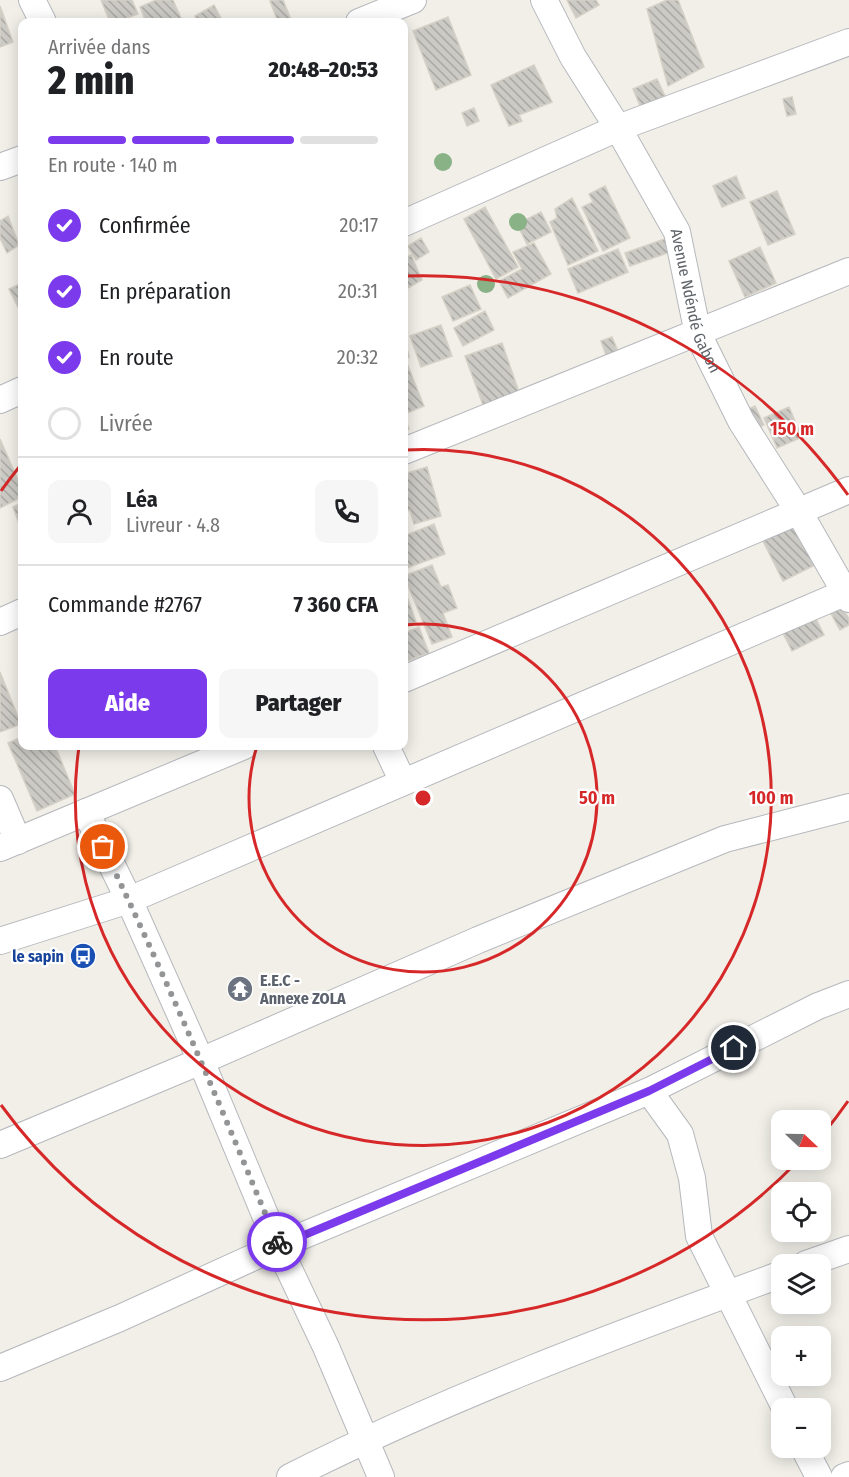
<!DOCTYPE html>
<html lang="fr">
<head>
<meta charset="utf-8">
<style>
	body { margin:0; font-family:"Fira Sans Condensed",sans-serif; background:#f6f6f6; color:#202124; height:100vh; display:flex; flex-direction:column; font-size:22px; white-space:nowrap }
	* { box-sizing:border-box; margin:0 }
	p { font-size:20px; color:#757577 }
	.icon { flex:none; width:33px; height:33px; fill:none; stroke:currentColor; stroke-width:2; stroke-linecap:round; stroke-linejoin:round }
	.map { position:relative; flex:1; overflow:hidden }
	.details { position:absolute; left:18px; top:18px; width:390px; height:732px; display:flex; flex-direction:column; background:#fff; border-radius:12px; box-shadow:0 3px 15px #0003 }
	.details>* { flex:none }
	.needle { width:39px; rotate:112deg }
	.buttons { position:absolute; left:771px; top:1110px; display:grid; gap:12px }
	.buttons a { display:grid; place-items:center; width:60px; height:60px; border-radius:12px; background:#fff; box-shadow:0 3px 15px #0003; font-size:30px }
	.pin { position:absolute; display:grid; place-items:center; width:51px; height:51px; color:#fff; margin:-26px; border:3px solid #fff; border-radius:50%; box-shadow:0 2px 6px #0007 }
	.courier { position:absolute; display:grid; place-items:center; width:60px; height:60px; margin:-30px; border:4px solid #7c3aed; border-radius:50%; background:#fff; color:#222; box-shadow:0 2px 8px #0007 }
	.headline em { font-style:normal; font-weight:800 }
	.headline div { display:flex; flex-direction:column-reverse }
	.headline { display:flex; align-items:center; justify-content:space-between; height:102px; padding:0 30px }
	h1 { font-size:39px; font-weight:800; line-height:45px }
	.bar { display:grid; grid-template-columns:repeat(4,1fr); gap:9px 6px; align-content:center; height:72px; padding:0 30px }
	.bar i { height:8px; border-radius:4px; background:#e0e0e0 }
	.bar .current { background:#7c3aed }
	.bar p { grid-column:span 4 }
	.line { display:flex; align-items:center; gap:15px; padding:0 30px; border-top:2px solid #e0e0e0 }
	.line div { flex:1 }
	.round { display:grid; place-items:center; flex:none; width:63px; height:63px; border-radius:12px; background:#f6f6f6 }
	ol { padding:0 30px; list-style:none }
	li { display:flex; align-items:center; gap:18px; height:66px }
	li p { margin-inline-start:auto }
	li .icon { padding:6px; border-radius:50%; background:#7c3aed; color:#fff; stroke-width:4 }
	li:last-child { color:#757577 }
	li i { width:33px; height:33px; border:3px solid #e0e0e0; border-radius:50% }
	.action { display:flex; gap:12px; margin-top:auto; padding:12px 30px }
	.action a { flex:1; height:69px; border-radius:12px; background:#7c3aed; color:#fff; font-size:24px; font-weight:800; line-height:69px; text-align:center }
	.action a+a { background:#f6f6f6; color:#202124 }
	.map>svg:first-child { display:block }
</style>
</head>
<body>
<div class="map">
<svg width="849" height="1477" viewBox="0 0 849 1477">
	<defs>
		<pattern id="building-back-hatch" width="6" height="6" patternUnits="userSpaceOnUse" patternTransform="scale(1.5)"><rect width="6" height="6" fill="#cccac5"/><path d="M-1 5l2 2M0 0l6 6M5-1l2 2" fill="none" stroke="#a9a8a4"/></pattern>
	</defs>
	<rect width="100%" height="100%" fill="#f1efe8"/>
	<!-- building -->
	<path fill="url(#building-back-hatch)" stroke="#d6d1c6" stroke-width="1.5" d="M101 0H132L138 14 116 22H110Z
		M156 0H173L181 18 169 22H146L140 7Z
		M274 0H283L292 22H278L270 1Z
		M567 0H596L599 5 576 18Z
		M667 0H678L704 67 668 86 647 9Z
		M214 5 223 22H198L195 16Z
		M0 6 13 42 0 47Z
		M448 17 471 75 436 90 413 31Z
		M534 65 552 102 519 115 522 121 509 126 491 85Z
		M657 79 665 96 641 108 633 89Z
		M792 97 796 114 787 116 783 99Z
		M474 108 479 121 467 126 462 113Z
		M736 176 745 198 722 207 713 186Z
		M605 186 630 238 603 251 582 207 593 202 589 194Z
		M777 191 795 234 768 245 750 202Z
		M572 198 598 251 568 265 550 222 557 218 555 209Z
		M485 207 518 267 496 279 464 219Z
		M541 212 551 232 527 244 517 224Z
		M8 216 19 245 7 253 0 238V221Z
		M673 236 676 250 630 266 625 253Z
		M421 238 429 252 416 260 408 246Z
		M534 243 551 274 508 298 499 281 522 269 513 252Z
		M760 247 776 283 745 297 729 261Z
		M618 249 628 272 578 293 568 269Z
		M411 255 422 280 408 288 404 277V259Z
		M22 283V315L9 289Z
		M470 285 481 309 453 321 442 297Z
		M485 311 494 330 463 346 454 328Z
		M441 325 452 356 421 367 410 336Z
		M612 337 618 351 606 355 601 341Z
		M502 343 519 392 483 405 465 356Z
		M406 344 409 357 404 359V345Z
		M406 361 424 406 407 413 404 404V362Z
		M755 406 764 425 751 431 742 412Z
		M789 407 802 437 777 448 764 418Z
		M404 416 409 429 404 431Z
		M0 439 22 489V497L0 508Z
		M427 467 441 516 414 524 410 510 404 512V474Z
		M22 503V525L20 526 13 507Z
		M434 524 445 554 404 569V536Z
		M795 525 815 565 783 581 763 541Z
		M432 565 441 587 448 585 457 608 443 613 452 637 432 644 404 576Z
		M404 588 416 622 404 627Z
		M840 603 849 619V625L840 630 829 610Z
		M812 611 824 635 792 651 780 627Z
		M419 627 429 653 404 662V633Z
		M0 672 21 724 0 732Z
		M22 737V746H55L75 794 37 811 8 743Z"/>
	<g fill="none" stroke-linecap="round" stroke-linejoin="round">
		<!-- minor casing -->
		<g stroke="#b5b8bc" stroke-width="28">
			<g id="minor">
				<path d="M32 0 43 22"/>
				<path id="s1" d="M544 0 573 57 618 128 677 232 698 334 741 421 799 512 849 599"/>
				<path d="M359 22 413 0"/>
				<path d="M0 167 22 159"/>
				<path d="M404 223 618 128 849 42"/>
				<path d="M0 400 22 390"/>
				<path d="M404 451 849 271"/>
				<path d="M0 622 22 612"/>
				<path d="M404 679 849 490"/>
				<path d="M386 746 403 782"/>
				<path d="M0 799 18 841"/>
				<path d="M86 812 129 900 201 1061 278 1246 326 1347 381 1477"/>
				<path d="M0 848 244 746"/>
				<path d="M0 941 129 900 849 591"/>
				<path d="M649 1091 680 1134 692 1178 699 1236 785 1408"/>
				<path d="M0 1145 201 1061 478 940 725 839 849 807"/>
				<path d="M806 1264 849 1249"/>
				<path d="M0 1368 120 1318 278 1246 649 1091 818 1006 849 994"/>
				<path d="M804 1448 819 1477"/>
				<path d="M290 1477C448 1397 615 1335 782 1274"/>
				<path d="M844 1477 849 1475"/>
			</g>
		</g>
		<!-- minor -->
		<use href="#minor" stroke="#fff" stroke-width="26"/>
	</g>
	<!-- trees -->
	<g fill="#89b387">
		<circle cx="443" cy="162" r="9"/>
		<circle cx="518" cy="222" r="9"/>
		<circle cx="486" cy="284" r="9"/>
	</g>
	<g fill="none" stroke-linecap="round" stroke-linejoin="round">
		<!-- done -->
		<path stroke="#929495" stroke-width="6" stroke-dasharray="0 10.8" d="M103 847C166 977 222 1109 277 1242"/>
		<!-- route -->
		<path stroke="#7c3aed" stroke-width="8" d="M277 1242 278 1246 649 1091 734 1048"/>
	</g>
	<!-- distance rings -->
	<g fill="none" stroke="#d62828" stroke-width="3">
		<path d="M405 625A174 174 0 1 1 257 746"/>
		<path d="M405 450A348 348 0 1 1 79 747"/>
		<path d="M848 1101A522 522 0 0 1 823 1134M798 1161A522 522 0 0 1 1 1105M1 491A522 522 0 0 1 20 466M405 276A522 522 0 0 1 848 495"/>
	</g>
	<!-- icons -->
	<defs>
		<g id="bus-disc" transform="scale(1.35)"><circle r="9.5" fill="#1a4fb4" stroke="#fff"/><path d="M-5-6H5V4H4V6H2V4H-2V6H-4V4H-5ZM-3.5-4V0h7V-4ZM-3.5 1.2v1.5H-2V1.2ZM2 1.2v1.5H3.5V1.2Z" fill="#fff"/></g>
		<g id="temple-disc" transform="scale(1.35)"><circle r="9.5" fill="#6b7280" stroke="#fff"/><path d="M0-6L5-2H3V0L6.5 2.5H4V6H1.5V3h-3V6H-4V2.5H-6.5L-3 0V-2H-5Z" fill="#fff"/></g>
	</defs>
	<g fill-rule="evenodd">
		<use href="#bus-disc" x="83" y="956"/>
		<use href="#temple-disc" x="240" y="989"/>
	</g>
	<g text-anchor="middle" stroke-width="4.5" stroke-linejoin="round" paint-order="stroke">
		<!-- street labels -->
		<g font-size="16" fill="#5f6368" stroke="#fff">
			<text dy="6" stroke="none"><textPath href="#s1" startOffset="339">Avenue Ndéndé Gabon</textPath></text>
		</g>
		<!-- transit labels -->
		<g font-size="16" font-weight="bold" fill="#164399" stroke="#fff" text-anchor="end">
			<text x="64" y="962">le sapin</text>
		</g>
		<!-- worship labels -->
		<g font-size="16" font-weight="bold" fill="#5b616d" stroke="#fff" text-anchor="start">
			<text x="260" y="986">E.E.C -<tspan x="260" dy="18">Annexe ZOLA</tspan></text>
		</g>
	</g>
	<circle cx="423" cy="798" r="9" fill="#d62828" stroke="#fff" stroke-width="3"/>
	<g font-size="18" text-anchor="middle" font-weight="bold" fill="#d62828" stroke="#fff" stroke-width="4.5" stroke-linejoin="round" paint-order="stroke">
		<text x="792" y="435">150 m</text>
		<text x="597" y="804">50 m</text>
		<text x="771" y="804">100 m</text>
	</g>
</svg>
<div class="buttons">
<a><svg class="needle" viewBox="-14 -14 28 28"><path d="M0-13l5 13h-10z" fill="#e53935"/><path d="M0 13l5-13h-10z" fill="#757577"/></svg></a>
<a><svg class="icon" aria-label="locate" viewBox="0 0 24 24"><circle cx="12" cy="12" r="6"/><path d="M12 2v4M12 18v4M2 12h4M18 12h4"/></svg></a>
<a><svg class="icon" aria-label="layers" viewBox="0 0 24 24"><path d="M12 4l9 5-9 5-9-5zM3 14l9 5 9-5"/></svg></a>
<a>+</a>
<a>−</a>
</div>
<div class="pin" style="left:103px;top:847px;background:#ea580c"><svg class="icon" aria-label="bag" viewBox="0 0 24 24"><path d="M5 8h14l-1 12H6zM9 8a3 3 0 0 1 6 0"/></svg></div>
<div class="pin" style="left:734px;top:1048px;background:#1f2937"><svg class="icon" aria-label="home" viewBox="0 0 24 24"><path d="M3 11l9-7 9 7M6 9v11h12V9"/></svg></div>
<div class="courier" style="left:277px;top:1242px"><svg class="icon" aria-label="bike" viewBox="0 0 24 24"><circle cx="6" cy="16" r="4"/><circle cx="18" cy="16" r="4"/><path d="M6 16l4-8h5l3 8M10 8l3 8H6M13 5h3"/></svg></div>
<section class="details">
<div class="headline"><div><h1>2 min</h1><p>Arrivée dans</p></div><em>20:48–20:53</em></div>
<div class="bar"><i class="current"></i><i class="current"></i><i class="current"></i><i></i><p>En route · 140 m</p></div>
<ol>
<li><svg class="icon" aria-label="check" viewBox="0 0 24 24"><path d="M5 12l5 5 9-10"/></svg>Confirmée<p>20:17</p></li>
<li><svg class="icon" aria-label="check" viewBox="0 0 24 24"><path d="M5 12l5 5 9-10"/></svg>En préparation<p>20:31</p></li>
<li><svg class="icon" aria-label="check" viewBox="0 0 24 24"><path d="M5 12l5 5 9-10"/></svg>En route<p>20:32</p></li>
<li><i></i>Livrée</li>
</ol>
<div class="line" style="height:108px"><a class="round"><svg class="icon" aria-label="person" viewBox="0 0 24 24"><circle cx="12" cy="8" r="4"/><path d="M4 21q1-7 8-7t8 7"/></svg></a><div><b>Léa</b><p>Livreur · 4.8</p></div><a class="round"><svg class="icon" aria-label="phone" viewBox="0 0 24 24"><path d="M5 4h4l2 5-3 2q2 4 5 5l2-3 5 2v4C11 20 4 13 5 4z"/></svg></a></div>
<div class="line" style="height:78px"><div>Commande #2767</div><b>7 360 CFA</b></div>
<div class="action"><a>Aide</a><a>Partager</a></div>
</section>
</div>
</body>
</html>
